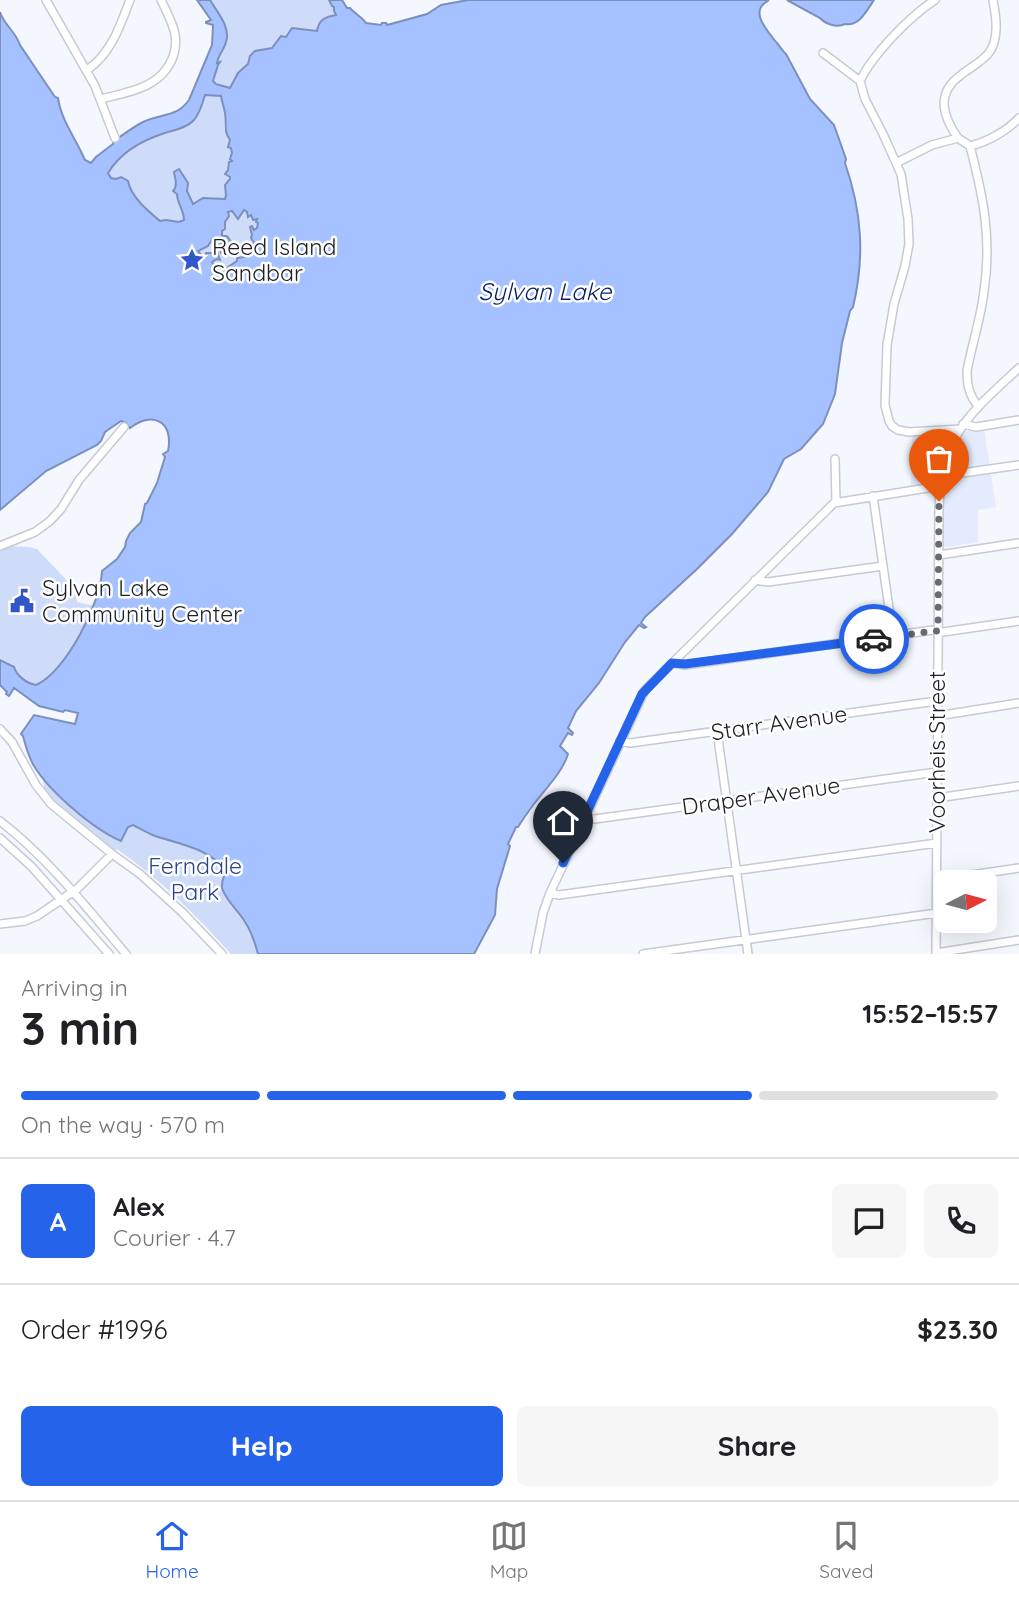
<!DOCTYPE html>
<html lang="en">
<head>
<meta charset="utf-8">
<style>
	body { margin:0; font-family:Quicksand,sans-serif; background:#f6f6f6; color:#202124; height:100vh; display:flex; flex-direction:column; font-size:26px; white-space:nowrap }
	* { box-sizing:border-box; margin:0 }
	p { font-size:23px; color:#757577 }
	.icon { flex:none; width:38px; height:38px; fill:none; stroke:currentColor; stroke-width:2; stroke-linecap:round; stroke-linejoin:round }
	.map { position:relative; height:954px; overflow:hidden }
	.drawer { display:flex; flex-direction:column; background:#fff; flex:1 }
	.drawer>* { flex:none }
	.needle { width:46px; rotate:84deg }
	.tools { position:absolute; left:934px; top:870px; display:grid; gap:14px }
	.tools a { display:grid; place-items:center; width:63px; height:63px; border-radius:10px; background:#fff; box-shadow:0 7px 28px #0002; font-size:35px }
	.pin { position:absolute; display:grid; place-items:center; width:60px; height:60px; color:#fff; margin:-72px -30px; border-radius:50% 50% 50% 0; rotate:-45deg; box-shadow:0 0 7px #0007 }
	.pin .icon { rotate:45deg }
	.courier { position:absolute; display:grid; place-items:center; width:70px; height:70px; margin:-35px; border:5px solid #2563eb; border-radius:50%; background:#fff; color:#222; box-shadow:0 2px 9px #0007 }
	.head em { font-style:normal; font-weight:700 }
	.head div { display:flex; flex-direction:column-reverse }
	.head { display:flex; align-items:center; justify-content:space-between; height:119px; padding:0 21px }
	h1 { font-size:46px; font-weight:700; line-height:52px }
	.bar { display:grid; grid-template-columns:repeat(4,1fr); gap:10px 7px; align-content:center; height:84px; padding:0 21px }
	.bar i { height:9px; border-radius:5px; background:#e0e0e0 }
	.bar .on { background:#2563eb }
	.bar p { grid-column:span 4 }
	.line { display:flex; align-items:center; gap:18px; padding:0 21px; border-top:2px solid #e0e0e0 }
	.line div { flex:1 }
	.round { display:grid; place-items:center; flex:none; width:74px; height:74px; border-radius:10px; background:#f6f6f6 }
	.cta { display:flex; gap:14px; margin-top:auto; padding:14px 21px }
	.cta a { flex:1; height:80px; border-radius:10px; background:#2563eb; color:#fff; font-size:28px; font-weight:700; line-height:80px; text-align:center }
	.cta a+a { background:#f6f6f6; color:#202124 }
	.tabs { display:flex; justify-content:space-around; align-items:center; height:98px; border-top:2px solid #e0e0e0; background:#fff; font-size:19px; color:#757577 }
	.tabs a { display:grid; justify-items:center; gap:4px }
	.tabs .on { color:#2563eb }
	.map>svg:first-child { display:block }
</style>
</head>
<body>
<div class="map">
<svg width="1019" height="954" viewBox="0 0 1019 954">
	<rect width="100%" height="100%" fill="#f4f7fe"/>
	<!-- built -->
	<path fill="#e3ebfc" d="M984 429 996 507 978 510V542L941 548 942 498 946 467 951 455 965 431Z
		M943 432 951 438 944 454 937 480 931 484 911 486 912 436Z"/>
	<!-- green -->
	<path fill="#cedbf9" d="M210 0H329L332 6 335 7 337 15 325 17 317 31 292 28 286 37H281L272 48 255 52 250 56 248 64 238 73 230 88 213 81 218 66V58C236 35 222 21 210 0Z
		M205 95 221 96 225 112 224 129 230 140 232 161 229 163 228 170 226 172 231 179 225 185 226 195 225 199 203 198 194 204 187 192V181L178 169 174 172 177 199 184 217V220L180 222 166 220 160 221 139 203 136 196 129 188 128 181 125 179 111 178 108 173C120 153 141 141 162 134 173 130 185 129 193 121 200 114 202 104 205 95Z
		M231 210 236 214 237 217 244 211V210H246L248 217 251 215 253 220 257 219V228L255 230 252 227H250L252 235 251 238 255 244 254 249 256 251 250 256 237 258V261L228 267 224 272C218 272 215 267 211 262L212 260 219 259 218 254 206 253V257L202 256 198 252 202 248 208 246 214 238 220 244 225 242 234 246 222 236 221 233 225 229 228 212Z
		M10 546 28 547 37 549 75 589 77 602 94 606C82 631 62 673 36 685 21 681 13 668 0 660V549Z
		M43 779C66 802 91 829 121 841L128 827 133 825C141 829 149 834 158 837 181 844 212 850 227 871 224 877 221 881 222 888 226 901 239 910 245 921 252 932 255 943 258 954H231C196 915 160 879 117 849L114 852 53 802 45 793Z"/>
	<!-- water -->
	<path fill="#a6c1ff" stroke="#7d90bd" stroke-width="2" fill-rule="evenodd" d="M197 0H210C217 12 231 27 226 42 224 50 218 55 217 63L220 62 218 65 213 81 216 84 230 88 238 73 248 64 250 56 255 51 272 48 281 36 286 37 292 28 317 31C319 19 325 17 336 15L334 11V7L332 6 329 0H342L347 8H350C355 14 362 17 366 23L381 25 382 23H386L387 25 427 14 441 5 468 0H769C748 11 767 30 776 42 780 46 782 51 786 54L810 99 834 125 846 159 845 163C862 212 865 257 853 307L850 311 842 343 835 394 823 424 801 449 784 459 768 492 732 534 697 569 645 617 641 623 646 627 644 628 639 625 625 642 599 683 576 711 568 728 573 733 572 735 568 733 560 746 568 754C562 773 546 788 534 804 528 812 523 819 518 827H516L508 844 510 846 497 889 495 915 474 954H258C255 943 252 932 245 922 239 911 226 901 222 888 221 881 224 877 226 871 212 850 181 844 158 837 149 834 141 829 133 825L128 827 121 841C93 829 50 792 34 766 28 756 26 747 23 736L21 734 34 715 75 724 78 713 65 710 63 712 39 706 14 688 9 696 6 694 7 692 0 685V660L14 667C17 676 26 683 36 685 66 672 101 602 102 571L117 559 125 547 126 541 130 533 141 522 145 504 147 503 157 483 165 457 163 454 168 451C174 422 153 410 130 428L126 423 121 421 105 432 101 441 97 445 46 471 0 510V12C4 25 16 32 20 45L55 97 58 98C61 120 76 139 85 160L91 163 96 157 113 144 114 141C123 135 133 127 143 122 162 113 176 118 189 100L212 45 213 25 206 23V22L211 20ZM205 95 221 96C222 102 224 107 225 113 227 126 223 129 230 140L228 147 231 148 232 153 230 159 232 161 229 162 228 170 225 174 230 177V179L225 185 226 195 225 199 203 198 193 204 187 191 188 183 179 169 174 172C175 178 178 186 173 191L177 194C177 203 184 210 184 220L179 222 166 220 160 221C148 211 131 197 128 181L121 177 116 179 111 178 108 173C120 153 141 141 162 134 173 130 185 129 193 121 200 114 202 104 205 95ZM244 210 247 212 248 217 251 215 253 220 257 219 256 222 258 223 257 228 254 230 252 226 250 227 252 235 251 238 254 243V248L256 251 250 256 237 258V261L228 267 226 271 221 272 215 268 212 262 217 259 220 260 217 252 214 255 212 253H206V257L202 256 198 251 208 246 213 238 214 244 219 245 221 253 224 252 222 247 220 245 221 243 226 242 234 246 227 236H222V231L225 229V222L229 216 228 212 232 211 238 219Z
		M787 0H874C867 10 859 27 845 24 837 28 825 24 820 18Z"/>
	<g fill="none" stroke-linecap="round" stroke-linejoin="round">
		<!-- minor casing -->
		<g stroke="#c5cad4" stroke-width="10">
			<path id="minor" d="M46 0 95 86 115 138
				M823 53 860 81 865 99 883 134 901 174 908 219 909 244 905 266 894 304 887 345 885 405 889 421 892 426 898 430 909 432 960 429
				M87 70C111 54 120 26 130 0
				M860 81C873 54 910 16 935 0
				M101 99C129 92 161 88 173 57 176 48 177 40 174 30 171 20 166 10 161 0
				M958 138C942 115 936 93 961 75 970 68 981 62 988 54 1000 40 996 16 993 0
				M970 146C983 196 992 238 984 291 981 318 972 344 967 371 967 385 969 395 978 406
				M896 163 932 145 958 138 970 146C987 142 1007 131 1019 118
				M963 424 976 427 1019 420
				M835 459 836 502
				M941 476 1019 465
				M873 496 893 636
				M0 546 35 532 50 521 61 509 79 480 124 427
				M939 555 1019 543
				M755 580 768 582 883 566
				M672 663 685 665 933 630 943 632 1019 621
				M937 716 1019 703
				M0 729 12 742 36 785 51 804 112 854 140 874 182 912 222 954
				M717 731 748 954
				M620 741 630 743 937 701
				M937 798 1019 786
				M584 817 595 819 937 772
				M0 821C48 858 87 908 126 954
				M0 838 32 867 109 954
				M937 880 1019 868
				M550 893 559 895 937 843
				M0 924 25 921 37 916 77 889 112 854
				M936 953 1019 940
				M535 954 543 913 550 893 645 690 834 503 940 486
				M643 954 937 913
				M936 954 939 511C940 437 968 415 1019 368"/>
		</g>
		<!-- minor -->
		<use href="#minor" stroke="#fff" stroke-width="7"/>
	</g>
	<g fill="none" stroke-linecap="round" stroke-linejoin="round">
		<!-- done -->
		<path stroke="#686b70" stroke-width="7" stroke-dasharray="0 12.6" d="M874 639 933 631H938L939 501"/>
		<!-- route -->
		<path stroke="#2563eb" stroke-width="9" d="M563 863 642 694 672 663 685 664 874 639"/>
	</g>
	<!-- icons -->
	<defs>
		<g id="sight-bare" transform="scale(1.89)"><path d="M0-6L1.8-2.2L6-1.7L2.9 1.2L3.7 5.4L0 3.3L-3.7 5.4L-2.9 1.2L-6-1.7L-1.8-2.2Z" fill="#3356c7" stroke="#fff" stroke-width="2.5" paint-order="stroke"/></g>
		<g id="civic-bare" transform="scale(1.89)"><path d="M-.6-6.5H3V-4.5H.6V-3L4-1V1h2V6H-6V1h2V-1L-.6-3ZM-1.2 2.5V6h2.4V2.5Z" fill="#3356c7" stroke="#fff" stroke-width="2.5" paint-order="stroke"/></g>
	</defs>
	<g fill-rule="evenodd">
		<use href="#sight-bare" x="192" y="260"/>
		<use href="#civic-bare" x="22" y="601"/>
	</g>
	<g text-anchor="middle" stroke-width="5" stroke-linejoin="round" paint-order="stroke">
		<!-- poi labels -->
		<g font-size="23" fill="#1d1f23" stroke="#fff" text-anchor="start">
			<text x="212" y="255">Reed Island<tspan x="212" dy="26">Sandbar</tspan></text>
			<text x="42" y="596">Sylvan Lake<tspan x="42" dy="26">Community Center</tspan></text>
		</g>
		<!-- street labels -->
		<g font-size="23" fill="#1d1f23" stroke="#fff">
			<text transform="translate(779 723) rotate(-8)" y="8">Starr Avenue</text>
			<text transform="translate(937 752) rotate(-90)" y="8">Voorheis Street</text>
			<text transform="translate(761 796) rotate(-8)" y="8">Draper Avenue</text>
		</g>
		<!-- park labels -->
		<g font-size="23" fill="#2b448c" stroke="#fff">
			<text x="195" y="874">Ferndale<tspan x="195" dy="26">Park</tspan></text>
		</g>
		<!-- water labels -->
		<g font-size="24" font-style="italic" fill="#0d1f64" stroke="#fff">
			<text x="545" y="300">Sylvan Lake</text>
		</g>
	</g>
</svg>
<div class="tools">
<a><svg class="needle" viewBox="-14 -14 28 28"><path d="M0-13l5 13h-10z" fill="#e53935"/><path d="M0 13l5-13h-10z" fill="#757577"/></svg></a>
</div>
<div class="pin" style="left:939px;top:501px;background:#ea580c"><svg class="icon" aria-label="bag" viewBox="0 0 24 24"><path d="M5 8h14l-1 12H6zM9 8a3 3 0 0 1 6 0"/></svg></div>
<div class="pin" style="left:563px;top:863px;background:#1f2937"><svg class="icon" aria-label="home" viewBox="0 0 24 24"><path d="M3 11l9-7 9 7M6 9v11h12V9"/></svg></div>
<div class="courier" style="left:874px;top:639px"><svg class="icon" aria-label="car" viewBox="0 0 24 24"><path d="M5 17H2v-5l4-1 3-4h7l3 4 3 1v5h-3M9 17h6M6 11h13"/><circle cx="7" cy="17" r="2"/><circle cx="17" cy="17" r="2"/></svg></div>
</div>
<section class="drawer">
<div class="head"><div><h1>3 min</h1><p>Arriving in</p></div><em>15:52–15:57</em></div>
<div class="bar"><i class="on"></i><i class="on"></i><i class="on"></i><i></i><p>On the way · 570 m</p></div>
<div class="line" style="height:126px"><b class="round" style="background:#2563eb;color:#fff">A</b><div><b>Alex</b><p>Courier · 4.7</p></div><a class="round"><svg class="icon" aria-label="chat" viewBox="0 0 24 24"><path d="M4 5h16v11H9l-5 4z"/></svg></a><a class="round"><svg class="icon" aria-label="phone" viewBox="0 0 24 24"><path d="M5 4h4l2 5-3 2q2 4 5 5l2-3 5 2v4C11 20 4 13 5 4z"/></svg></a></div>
<div class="line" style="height:91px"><div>Order #1996</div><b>$23.30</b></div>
<div class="cta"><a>Help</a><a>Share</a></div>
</section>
<nav class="tabs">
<a class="on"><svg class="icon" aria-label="home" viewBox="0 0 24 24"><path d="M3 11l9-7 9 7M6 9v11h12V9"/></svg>Home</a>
<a><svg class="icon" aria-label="map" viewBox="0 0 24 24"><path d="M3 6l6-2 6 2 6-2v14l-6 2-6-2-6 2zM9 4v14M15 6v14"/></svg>Map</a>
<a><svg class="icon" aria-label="saved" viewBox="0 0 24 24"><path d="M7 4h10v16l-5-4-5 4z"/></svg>Saved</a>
</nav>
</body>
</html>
